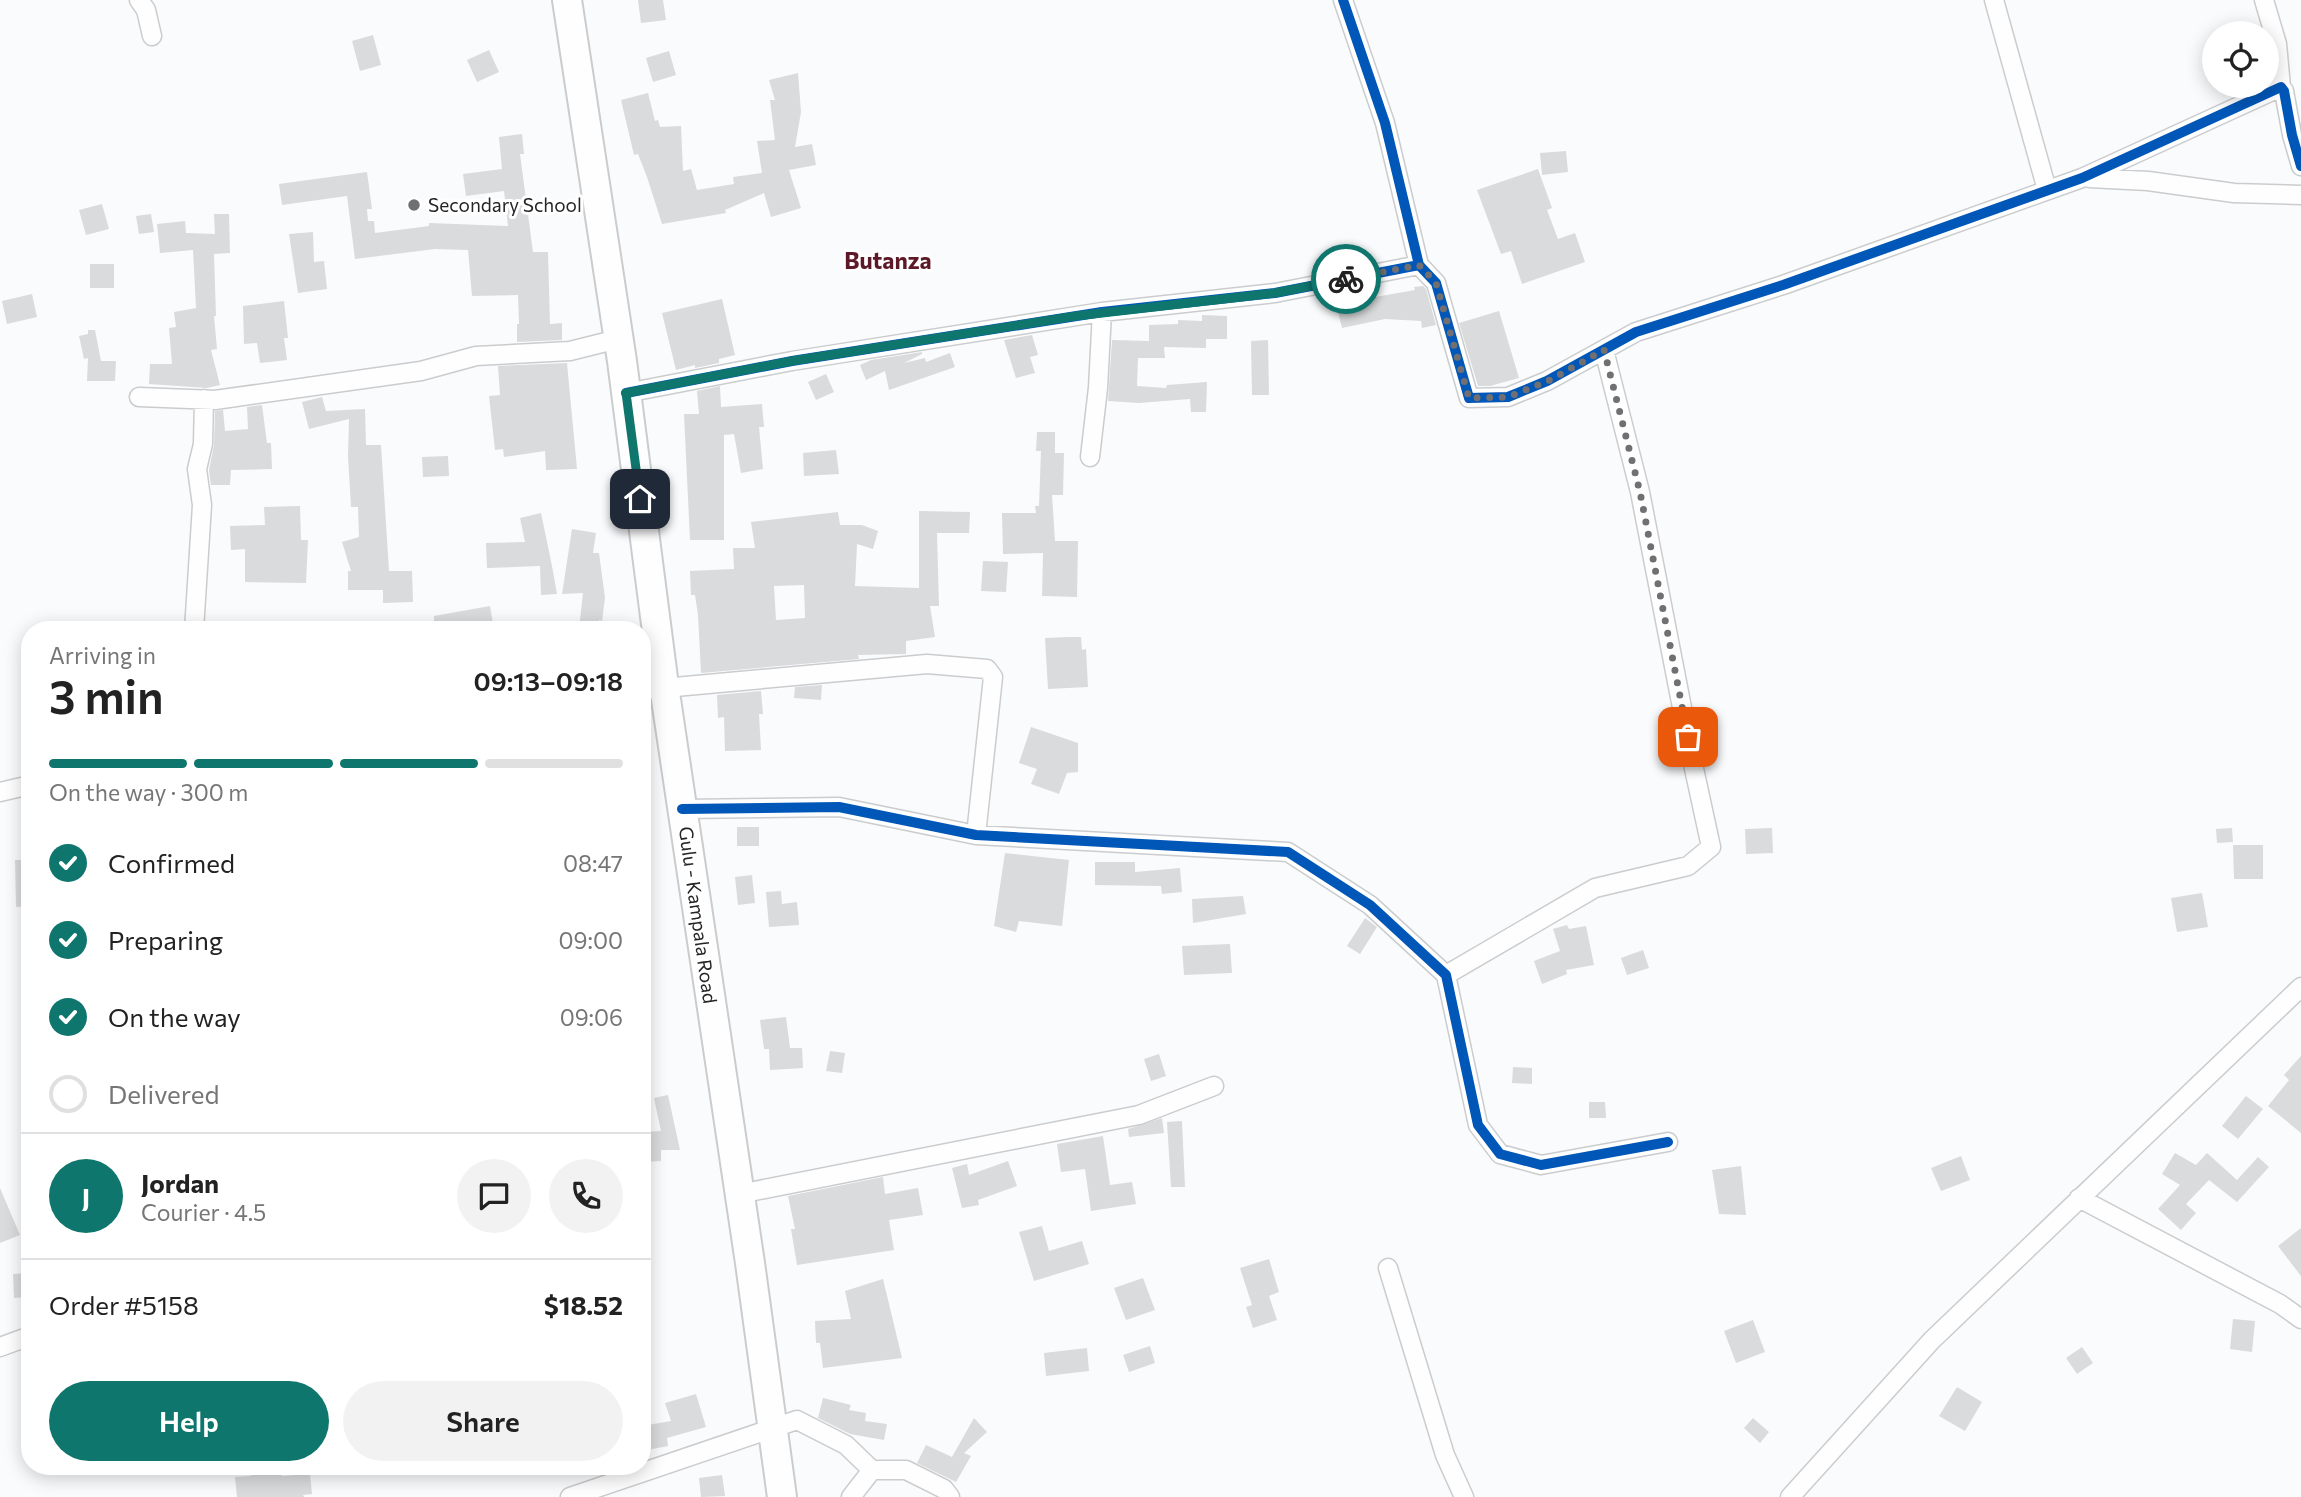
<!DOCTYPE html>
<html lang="en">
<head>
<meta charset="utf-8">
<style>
	body { margin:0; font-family:Commissioner,sans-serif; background:#f2f2f2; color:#222; height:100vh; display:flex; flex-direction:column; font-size:26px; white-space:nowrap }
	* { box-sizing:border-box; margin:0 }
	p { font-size:23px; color:#767676 }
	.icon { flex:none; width:38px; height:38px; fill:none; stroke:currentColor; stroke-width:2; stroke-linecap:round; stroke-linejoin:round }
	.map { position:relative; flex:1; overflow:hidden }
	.side { position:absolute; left:21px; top:621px; width:630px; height:854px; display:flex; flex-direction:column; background:#fff; border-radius:28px; box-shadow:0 4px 18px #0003 }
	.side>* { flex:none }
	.fabs { position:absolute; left:2202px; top:21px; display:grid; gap:14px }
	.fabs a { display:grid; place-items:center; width:77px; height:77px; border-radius:50%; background:#fff; box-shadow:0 4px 18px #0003; font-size:35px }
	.pin { position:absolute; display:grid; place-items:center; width:60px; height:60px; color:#fff; margin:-30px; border-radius:14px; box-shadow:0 4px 10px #0006 }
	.courier { position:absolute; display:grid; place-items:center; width:70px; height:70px; margin:-35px; border:5px solid #0f766e; border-radius:50%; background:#fff; color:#222; box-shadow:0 2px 9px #0007 }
	.overview em { font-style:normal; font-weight:600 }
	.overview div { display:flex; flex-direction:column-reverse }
	.overview { display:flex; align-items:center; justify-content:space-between; height:119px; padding:0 28px }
	h1 { font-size:46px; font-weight:600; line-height:52px }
	.bar { display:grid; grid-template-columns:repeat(4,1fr); gap:10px 7px; align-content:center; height:84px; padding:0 28px }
	.bar i { height:9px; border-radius:5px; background:#e0e0e0 }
	.bar .current { background:#0f766e }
	.bar p { grid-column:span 4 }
	.line { display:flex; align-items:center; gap:18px; padding:0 28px; border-top:2px solid #e0e0e0 }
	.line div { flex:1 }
	.round { display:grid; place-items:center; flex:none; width:74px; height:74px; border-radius:37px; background:#f2f2f2 }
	ol { padding:0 28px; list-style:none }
	li { display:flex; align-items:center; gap:21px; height:77px }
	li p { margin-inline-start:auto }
	li .icon { padding:7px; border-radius:50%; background:#0f766e; color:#fff; stroke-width:4 }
	li:last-child { color:#767676 }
	li i { width:38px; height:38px; border:4px solid #e0e0e0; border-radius:50% }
	.button { display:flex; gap:14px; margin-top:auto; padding:14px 28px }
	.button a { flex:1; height:80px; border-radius:42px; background:#0f766e; color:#fff; font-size:28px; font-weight:600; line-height:80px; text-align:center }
	.button a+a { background:#f2f2f2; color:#222 }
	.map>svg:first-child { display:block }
</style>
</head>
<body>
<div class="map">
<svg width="2301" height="1497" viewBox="0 0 2301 1497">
	<rect width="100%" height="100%" fill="#fafbfd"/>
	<!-- building -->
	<path fill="#dadbdc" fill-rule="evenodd" d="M638 0H663L666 20 641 23Z
		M373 35 381 65 360 71 352 41Z
		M489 50 499 72 477 82 467 60Z
		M669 51 676 75 653 82 646 58Z
		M798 73 801 112 795 147 812 144 816 165 789 170 801 208 771 217 764 193 725 210 726 213 662 224 647 177 638 154 634 155 621 100 648 93 655 121 658 120 660 127 681 126 683 171 691 169 697 190 734 184 733 177 762 173 757 141 775 140 770 100H775L769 80Z
		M522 134 524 154H520L533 252H548L550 324 562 323V340L517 342V324H519L518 295 472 296 468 250 435 249 355 259 347 196 282 205 279 184 367 172 372 209H367L368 221H374L375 233 429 226V223L508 226 504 191 466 196 463 174 502 169 499 137Z
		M1566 151 1568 172 1542 175 1540 153Z
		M1538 169 1552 208 1547 210 1558 239 1575 233 1585 262 1522 284 1511 251 1501 254 1477 190Z
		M102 204 109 229 86 235 79 210Z
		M151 214 154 232 139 234 136 216Z
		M214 214H229L230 253 214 254 216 316H214L217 349 211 350 220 385 207 388 149 384 150 364H172L169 328 176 327 174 312 196 308 193 250 160 253 157 224 185 221 186 233 215 234Z
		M313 232 314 262 324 261 327 289 298 293 289 234Z
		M90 264H114V288H90Z
		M1423 286 1426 289 1436 325 1422 328 1421 321 1385 319 1342 328 1336 304 1415 290 1414 287Z
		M32 294 37 317 7 324 2 301Z
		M722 299 735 355 719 359V363L695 368V365L676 370 662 313Z
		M284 301 288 338H284L287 360 260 363 257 343 244 344 243 306Z
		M1499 311 1519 378 1490 386H1478L1459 323Z
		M1202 315 1227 316V339H1206V348L1164 347 1165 358H1138L1137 386 1166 388 1167 385 1207 382 1206 412H1191L1190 399 1139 403 1108 401 1112 340 1149 341V325L1178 324V320L1202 321Z
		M88 330H95L101 361H116L115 381H87L88 358 84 359 79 336 88 334Z
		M1032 335 1038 355 1030 357 1035 373 1016 378 1004 340Z
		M1268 340 1269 395H1252L1251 341Z
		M922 352V354L904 363 925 358 926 362 950 353 955 367 889 390 885 371 866 380 860 365 871 360Z
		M567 363 577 469 546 470 545 451 504 457 503 449 495 450 489 396 500 395 498 366Z
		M826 374 834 392 816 400 808 382Z
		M720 386 721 407 762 404 764 427H759L763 469 741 473 734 434 724 435V540H690L684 414H699L697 391Z
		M322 397 326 411 365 409 366 445H381L389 571H412L413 602 383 603V590H348V571H351L342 542 359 537 358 507H351L348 456 349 419 309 429 302 402Z
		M262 405 267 443H271L272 469 231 470 230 485H211L209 470 214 445 215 411 223 410 225 431 248 429 247 407Z
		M1037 432H1055V453H1064L1063 495H1052L1055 541H1078L1077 597 1042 596 1043 553 1003 554 1002 513H1036L1035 506H1039L1041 451H1036Z
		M836 450 839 474 804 476 803 453Z
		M448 456 449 476 423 477 422 457Z
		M300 506 301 540H308L306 583 245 582V549L231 550 230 526 265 525 264 507Z
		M919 511 970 512 969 533H937L939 606H930L935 637 906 641V654L858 655 859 659 701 673 698 615 695 595H691L690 571 734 569 733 548H755L751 522 838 512 840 525H862L878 531 873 549 857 544 855 586 919 588ZM804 585 805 618 776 620 774 586Z
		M541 513 552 566 557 594 541 595 540 566 487 568 486 543 525 542 520 518Z
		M572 529 596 533 593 553H599L605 598 602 621 599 620V630H579L583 593 562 594Z
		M983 561 1008 562 1006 592 981 591Z
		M490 606 494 630H434V616Z
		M1068 637H1081L1082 650 1086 649 1088 687 1048 689 1045 638Z
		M822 685 821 700 794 698 795 687Z
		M761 691 763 714H759L761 750 725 751 724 717 718 718 717 695Z
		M1031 727 1078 743V772L1067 773 1059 794 1031 784 1037 769 1019 763Z
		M737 827H759V846H737Z
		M1772 828 1773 853 1746 854 1745 829Z
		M2232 828 2233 842 2217 843 2216 829Z
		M2233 845H2263V879H2234Z
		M1005 853 1069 860 1062 926 1019 921 1016 932 994 926Z
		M15 860H30V906L16 907Z
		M1095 862H1135V872L1180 868 1182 892 1162 894 1161 886 1095 885Z
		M752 875 755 903 738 905 735 877Z
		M781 891 782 904 797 902 799 925 769 927 766 892Z
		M2202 893 2208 927 2177 932 2171 898Z
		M1243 896 1246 914 1193 923 1192 899Z
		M1365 918 1377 927 1360 954 1347 946Z
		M1567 925 1569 929 1586 926 1594 965 1566 970 1567 974 1542 984 1534 961 1560 951 1553 929Z
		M1230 944 1232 973 1184 975 1182 946Z
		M1643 950 1649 968 1627 975 1621 958Z
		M786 1017 790 1048H802L803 1068 770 1070 769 1049H764L760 1020Z
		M830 1051 845 1053 842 1073 826 1071Z
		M1159 1054 1166 1076 1151 1081 1144 1059Z
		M2301 1056V1133L2268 1106 2289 1080 2284 1075Z
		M1513 1067 1532 1068V1084L1512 1083Z
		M668 1095 680 1150H661V1161L642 1162V1132L661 1131 654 1098Z
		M2246 1096 2263 1109 2238 1139 2222 1126Z
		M1589 1102H1605L1606 1118H1589Z
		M1162 1118 1164 1133 1129 1137 1128 1129Z
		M1182 1121 1185 1187H1171L1167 1122Z
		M1103 1136 1110 1185 1132 1182 1136 1204 1091 1211 1085 1169 1061 1172 1057 1144Z
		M2175 1153 2196 1165 2207 1153 2237 1180 2258 1157 2269 1167 2237 1202 2209 1180 2186 1204 2196 1213 2181 1230 2158 1209 2180 1185 2162 1174Z
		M1961 1156 1970 1180 1941 1191 1931 1168Z
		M1008 1161 1017 1186 978 1200 979 1205 962 1208 952 1168 967 1164 969 1175Z
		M1741 1166 1746 1215 1719 1214 1712 1170Z
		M883 1177 885 1194 918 1188 923 1215 889 1220 894 1250 797 1265 791 1229H795L788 1196Z
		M0 1188 20 1235 0 1243Z
		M1042 1226 1049 1251 1082 1241 1089 1264 1034 1281 1019 1232Z
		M2301 1228V1276L2278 1246Z
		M1269 1259 1279 1292 1269 1296 1277 1320 1253 1328 1246 1307 1252 1305 1240 1268Z
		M30 1273V1297L14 1298 13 1274Z
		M1143 1278 1155 1310 1126 1320 1114 1288Z
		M883 1279 902 1358 823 1368 820 1343H816L815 1321 851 1319 845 1291Z
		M2233 1319 2255 1321 2252 1352 2230 1349Z
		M1753 1320 1765 1352 1736 1363 1724 1331Z
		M1150 1346 1155 1363 1129 1372 1123 1355Z
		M2082 1347 2093 1363 2077 1374 2066 1358Z
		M1087 1348 1089 1371 1046 1376 1044 1353Z
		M1957 1387 1982 1402 1965 1431 1939 1416Z
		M696 1394 706 1427 667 1438 668 1446 642 1451V1426L671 1421 665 1403Z
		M823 1398 851 1405 849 1410 866 1413 865 1421 887 1424 884 1440 850 1434 818 1418Z
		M974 1418 987 1432 964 1453 971 1456 956 1482 917 1463 926 1445 952 1457Z
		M1753 1418 1769 1432 1760 1443 1744 1428Z
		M281 1468 282 1476 310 1474 312 1494 303 1495 304 1497H237L235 1477 251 1476V1473Z
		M722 1475 725 1496 701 1497 699 1478Z"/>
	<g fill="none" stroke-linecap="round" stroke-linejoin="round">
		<!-- street casing -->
		<g stroke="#cbccce" stroke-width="21">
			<path id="street" d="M139 0 146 10 152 36
				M1343 0 1385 123 1419 265 1436 283 1469 398 1508 397 1547 381 1636 332 1783 285 2082 178 2281 87 2284 91 2292 135 2301 166
				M1994 0 2047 190
				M2264 0 2277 44 2281 87
				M2089 178 2148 181 2234 193 2301 195
				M626 393 792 361 1102 312 1275 293 1419 265
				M139 397 215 400 421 371 476 356 570 351 618 339
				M1090 457 1098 388 1102 312
				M194 630 202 505 197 469 203 444 204 399
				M642 690 927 664 987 669 993 677 976 835
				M0 792 30 785
				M682 809 839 807 976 835 1288 852 1370 905 1446 975 1478 1125 1500 1154 1541 1165 1668 1142
				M1446 975 1595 888 1688 866 1711 847 1693 764 1640 492 1604 350
				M739 1194 1139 1115 1214 1086
				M2079 1198 2280 1304 2301 1319
				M1388 1268 1445 1455 1464 1497
				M0 1347 30 1336
				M570 1497 797 1420 846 1445 872 1470H906L944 1489 950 1497
				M851 1497 872 1470
				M1790 1497 1932 1340 2301 987"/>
		</g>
		<!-- primary casing -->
		<g stroke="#cbccce" stroke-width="32">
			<path id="primary" d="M567 0 622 361 664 686 750 1263 782 1497"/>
		</g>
		<!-- street -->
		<use href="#street" stroke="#fefeff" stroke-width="18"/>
		<!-- primary -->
		<use href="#primary" stroke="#fefeff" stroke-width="28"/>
		<!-- cycleway casing -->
		<g stroke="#fff" stroke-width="15">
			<path id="cycleway" d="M1343 0 1385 123 1419 265 1436 283 1469 398 1508 397 1547 381 1636 332 1783 285 2082 178 2281 87 2284 91 2292 135 2301 166
				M626 393 792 361 1102 312 1275 293 1419 265
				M682 809 839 807 976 835 1288 852 1370 905 1446 975 1478 1125 1500 1154 1541 1165 1668 1142"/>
		</g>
		<!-- cycleway -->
		<use href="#cycleway" stroke="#0057b8" stroke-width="10"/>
	</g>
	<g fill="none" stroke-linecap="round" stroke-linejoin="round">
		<!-- done -->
		<path stroke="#707072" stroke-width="7" stroke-dasharray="0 12.6" d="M1346 279 1419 265 1436 283 1469 398 1508 397 1548 381 1604 350 1640 492 1688 737"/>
		<!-- route -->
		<path stroke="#0f766e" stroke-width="9" d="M640 499 626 393 792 361 1076 316 1275 293 1346 279"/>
	</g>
	<!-- markers -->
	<circle fill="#707072" stroke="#fff" stroke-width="2.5" cx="414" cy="205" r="7"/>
	<g text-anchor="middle" stroke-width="6" stroke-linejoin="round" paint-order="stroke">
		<!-- poi labels -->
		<g font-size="19" fill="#252527" stroke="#fff" text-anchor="start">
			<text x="428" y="212">Secondary School</text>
		</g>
		<!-- street labels -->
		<g font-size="19" fill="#252527" stroke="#fff">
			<text transform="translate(698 915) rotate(82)" y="7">Gulu - Kampala Road</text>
		</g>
		<!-- quarter labels -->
		<g font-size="23" font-weight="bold" fill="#5e1929" stroke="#fff">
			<text x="888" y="269">Butanza</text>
		</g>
	</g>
</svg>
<div class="fabs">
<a><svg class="icon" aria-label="locate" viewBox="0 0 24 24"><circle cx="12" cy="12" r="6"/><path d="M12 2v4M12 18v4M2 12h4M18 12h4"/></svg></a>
</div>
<div class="pin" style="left:1688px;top:737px;background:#ea580c"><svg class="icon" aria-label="bag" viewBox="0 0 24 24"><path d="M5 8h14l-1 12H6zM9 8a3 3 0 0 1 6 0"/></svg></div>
<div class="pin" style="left:640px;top:499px;background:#1f2937"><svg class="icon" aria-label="home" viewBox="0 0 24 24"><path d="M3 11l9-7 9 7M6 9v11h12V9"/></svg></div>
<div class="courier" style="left:1346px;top:279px"><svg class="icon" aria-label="bike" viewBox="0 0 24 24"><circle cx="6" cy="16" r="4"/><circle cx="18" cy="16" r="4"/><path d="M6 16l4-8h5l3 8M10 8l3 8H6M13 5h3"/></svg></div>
<section class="side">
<div class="overview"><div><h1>3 min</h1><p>Arriving in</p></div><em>09:13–09:18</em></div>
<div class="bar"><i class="current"></i><i class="current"></i><i class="current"></i><i></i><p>On the way · 300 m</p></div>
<ol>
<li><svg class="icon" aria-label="check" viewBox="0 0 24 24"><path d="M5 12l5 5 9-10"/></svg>Confirmed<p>08:47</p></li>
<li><svg class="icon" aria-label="check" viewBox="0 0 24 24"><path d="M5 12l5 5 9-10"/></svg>Preparing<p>09:00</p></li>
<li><svg class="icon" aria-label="check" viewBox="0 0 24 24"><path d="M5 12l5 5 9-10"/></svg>On the way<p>09:06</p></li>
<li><i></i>Delivered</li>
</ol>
<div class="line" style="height:126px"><b class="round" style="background:#0f766e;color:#fff">J</b><div><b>Jordan</b><p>Courier · 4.5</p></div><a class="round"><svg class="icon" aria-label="chat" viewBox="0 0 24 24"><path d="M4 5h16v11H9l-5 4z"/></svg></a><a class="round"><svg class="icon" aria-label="phone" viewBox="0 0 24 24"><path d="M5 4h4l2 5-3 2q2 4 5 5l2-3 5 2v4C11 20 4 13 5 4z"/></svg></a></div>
<div class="line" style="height:91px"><div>Order #5158</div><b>$18.52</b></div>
<div class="button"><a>Help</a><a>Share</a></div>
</section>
</div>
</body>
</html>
